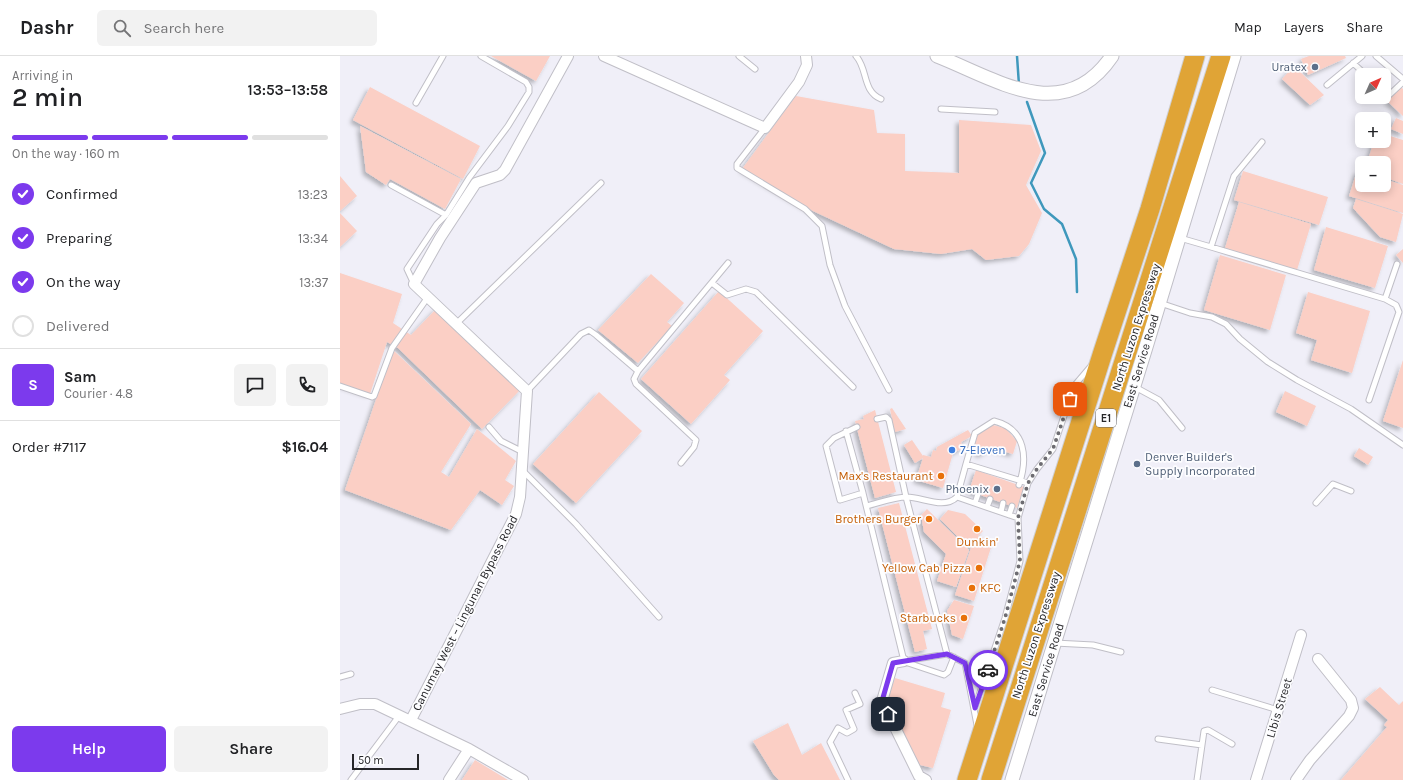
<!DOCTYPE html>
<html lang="en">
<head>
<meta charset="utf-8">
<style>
	body { margin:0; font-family:Karla,sans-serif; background:#f2f2f2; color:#202124; height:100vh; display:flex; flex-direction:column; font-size:15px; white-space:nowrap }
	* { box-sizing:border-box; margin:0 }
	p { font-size:13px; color:#757577 }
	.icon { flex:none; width:22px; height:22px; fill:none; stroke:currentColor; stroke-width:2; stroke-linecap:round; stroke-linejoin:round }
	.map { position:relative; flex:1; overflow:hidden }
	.details { display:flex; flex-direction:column; background:#fff; width:340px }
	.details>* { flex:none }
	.needle { width:26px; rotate:45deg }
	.controls { position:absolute; left:1015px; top:12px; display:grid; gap:8px }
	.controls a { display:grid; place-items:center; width:36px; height:36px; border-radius:6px; background:#fff; box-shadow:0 2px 10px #0003; font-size:20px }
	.scale { position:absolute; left:12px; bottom:10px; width:67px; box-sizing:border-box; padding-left:4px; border:2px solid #262629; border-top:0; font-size:11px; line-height:14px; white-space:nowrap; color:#262629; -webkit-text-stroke:3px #fdfdff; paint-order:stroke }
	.pin { position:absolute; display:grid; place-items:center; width:34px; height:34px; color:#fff; margin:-17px; border-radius:8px; box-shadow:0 2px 6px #0006 }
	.courier { position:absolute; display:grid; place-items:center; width:40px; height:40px; margin:-20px; border:3px solid #7c3aed; border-radius:50%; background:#fff; color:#222; box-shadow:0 1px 5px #0007 }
	.head em { font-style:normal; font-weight:600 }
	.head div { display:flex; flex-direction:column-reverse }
	.head { display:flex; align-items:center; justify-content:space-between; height:68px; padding:0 12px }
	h1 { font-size:26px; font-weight:600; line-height:30px }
	.bar { display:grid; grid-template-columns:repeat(4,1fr); gap:6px 4px; align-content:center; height:48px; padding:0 12px }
	.bar i { height:5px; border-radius:3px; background:#e0e0e0 }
	.bar .current { background:#7c3aed }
	.bar p { grid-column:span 4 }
	.line { display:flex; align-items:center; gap:10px; padding:0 12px; border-top:1px solid #e0e0e0 }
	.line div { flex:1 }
	.round { display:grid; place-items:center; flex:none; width:42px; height:42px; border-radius:6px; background:#f2f2f2 }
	ol { padding:0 12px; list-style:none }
	li { display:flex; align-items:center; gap:12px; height:44px }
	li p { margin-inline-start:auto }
	li .icon { padding:4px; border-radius:50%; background:#7c3aed; color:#fff; stroke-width:4 }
	li:last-child { color:#757577 }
	li i { width:22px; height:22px; border:2px solid #e0e0e0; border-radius:50% }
	.primary-button { display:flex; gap:8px; margin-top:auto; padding:8px 12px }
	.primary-button a { flex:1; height:46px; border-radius:6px; background:#7c3aed; color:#fff; font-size:16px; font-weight:600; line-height:46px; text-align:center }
	.primary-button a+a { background:#f2f2f2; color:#202124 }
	header { display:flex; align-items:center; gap:24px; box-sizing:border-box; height:56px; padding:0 20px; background:#fff; border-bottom:1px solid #e0e0e0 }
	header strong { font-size:19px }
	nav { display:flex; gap:22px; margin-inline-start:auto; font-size:14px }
	.search { width:280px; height:36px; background:#f2f2f2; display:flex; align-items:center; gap:10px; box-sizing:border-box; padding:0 14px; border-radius:6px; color:#757577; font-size:15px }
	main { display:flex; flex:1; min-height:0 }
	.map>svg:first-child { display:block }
</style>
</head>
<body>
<header>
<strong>Dashr</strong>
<div class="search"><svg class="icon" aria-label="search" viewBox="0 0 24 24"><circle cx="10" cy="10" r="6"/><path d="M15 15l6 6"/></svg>Search here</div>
<nav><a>Map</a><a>Layers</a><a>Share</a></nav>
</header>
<main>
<section class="details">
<div class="head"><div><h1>2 min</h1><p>Arriving in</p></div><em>13:53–13:58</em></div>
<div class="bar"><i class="current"></i><i class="current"></i><i class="current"></i><i></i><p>On the way · 160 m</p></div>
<ol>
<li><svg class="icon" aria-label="check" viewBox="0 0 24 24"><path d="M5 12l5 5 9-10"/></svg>Confirmed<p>13:23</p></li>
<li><svg class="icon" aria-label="check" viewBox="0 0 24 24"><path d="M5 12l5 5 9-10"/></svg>Preparing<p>13:34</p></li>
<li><svg class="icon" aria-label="check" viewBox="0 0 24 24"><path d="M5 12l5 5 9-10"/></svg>On the way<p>13:37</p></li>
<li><i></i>Delivered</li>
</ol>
<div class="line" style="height:72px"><b class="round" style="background:#7c3aed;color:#fff">S</b><div><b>Sam</b><p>Courier · 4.8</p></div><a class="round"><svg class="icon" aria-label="chat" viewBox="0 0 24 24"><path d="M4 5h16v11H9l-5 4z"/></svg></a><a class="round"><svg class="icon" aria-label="phone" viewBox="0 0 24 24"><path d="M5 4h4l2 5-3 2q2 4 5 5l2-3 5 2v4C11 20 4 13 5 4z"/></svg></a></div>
<div class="line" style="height:52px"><div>Order #7117</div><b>$16.04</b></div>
<div class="primary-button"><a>Help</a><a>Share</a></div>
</section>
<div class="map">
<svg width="1063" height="724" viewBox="0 0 1063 724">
	<defs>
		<filter id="shadow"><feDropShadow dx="-3" dy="3" stdDeviation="2" flood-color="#0004"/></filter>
	</defs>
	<rect width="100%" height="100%" fill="#f0eff8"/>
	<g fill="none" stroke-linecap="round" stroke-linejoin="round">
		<!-- stream -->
		<path stroke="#3f98bc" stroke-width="2.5" d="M677 0 679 29
			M687 46 705 97 691 127 704 153 722 168 736 203 737 236"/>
	</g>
	<!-- building -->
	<path fill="#fbcfc5" filter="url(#shadow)" d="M151 0H210L196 25Z
		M969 0H1005L1006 2 968 19 961 3Z
		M954 10 984 39 970 49 942 23Z
		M30 31 140 90 123 123 13 64Z
		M1061 31 1063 33V60L1047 45Z
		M456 40 534 54 537 77 565 78V115L619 117V64L691 69 701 95 686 129 702 157 689 188 679 200 646 204 632 193 601 198 554 193 473 155 402 113Z
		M1056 62 1063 65V78L1051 73Z
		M20 70 121 123 105 153 50 123 46 129 26 116Z
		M1044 78 1063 84V128L1044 121V107H1027L1034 85H1044Z
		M903 115 988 141 979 169 894 144Z
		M1017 115 1022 116V129H1044V123L1063 129V157L1009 140Z
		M0 120 17 140 0 155Z
		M1016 143 1063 158 1056 186 1040 181 1013 152Z
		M899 146 971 168 957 214 885 192Z
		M0 157 17 175 0 191Z
		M986 171 1048 190 1035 232 974 214Z
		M1063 193V207L1056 199Z
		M880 199 946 219 930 274 864 254Z
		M0 217 62 238 53 267 71 279 97 252 181 333 142 373 58 292 47 286 30 338 0 328Z
		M311 218 344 247 327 266 332 270 298 307 258 274Z
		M379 235 423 275 384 319 390 324 351 368 301 323Z
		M968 236 1030 255 1012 317 971 304 977 284 956 277Z
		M53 294 131 368 101 416 109 421 137 373 176 405 165 424 174 430 162 449 140 434 111 474 5 434Z
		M1063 304V372L1043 365Z
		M945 335 976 350 967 370 936 356Z
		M259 336 302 375 236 447 193 408Z
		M552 352 566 373 555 376 550 353Z
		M535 354 556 436 535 442 515 365 524 363 523 360Z
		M653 369 665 372 677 385 673 398 652 392 640 399 633 390 638 378Z
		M628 374 632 380 621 386 623 392 613 397 603 432 576 424 583 402 575 407 564 389 572 384 583 400V399L591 401 593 394 596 395 597 391Z
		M1019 392 1033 401 1028 409 1014 400Z
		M636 414 684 431 677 452 629 435Z
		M559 447 592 573 583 575 587 593 575 596 538 452Z
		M587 453 629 494 616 531 597 525 606 498 584 476 581 459Z
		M608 454 625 458 643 475 638 480 653 485 634 545 615 539 633 486 628 491 600 463Z
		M614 544 634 550 623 583 612 579 607 555Z
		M555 622 605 637 601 651 611 654 593 712 580 709 547 648Z
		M1040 631 1059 649 1063 645V724H1001L1047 671 1044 669 1048 664 1025 643Z
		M448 667 462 699 481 687 500 724H439L434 719 413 685Z
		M135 704 168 724H122Z"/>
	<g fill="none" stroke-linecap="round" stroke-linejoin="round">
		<!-- service casing -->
		<g stroke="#c0bfc7" stroke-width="7">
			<path id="service" d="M399 0 415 13
				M516 0C528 13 522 35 541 43
				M1036 0 1063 23
				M1013 7 1026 19
				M987 29 1022 0
				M1045 43 1063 26
				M76 47 103 0
				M601 53 655 56
				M425 72 397 108V112L465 153 482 170 490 209 505 250 549 334
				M51 129 106 159
				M840 182 871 191 894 120 922 86
				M871 191 1045 243 1056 249 1059 256 1029 344
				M372 227 387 239 406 233 416 236 513 331
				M74 228 67 213 97 168 106 159 129 122 168 70 189 36V31L186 26 141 0
				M1045 243 1057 208
				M820 247 850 257 872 261 886 268 900 283 928 306 957 324 1011 353 1063 389
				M117 267 261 127
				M0 330 32 341 34 340 52 292 88 241
				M795 331 819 344 842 372
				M187 335 241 278 249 274 256 279 298 315
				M537 363 546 361 549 364 566 441 607 598
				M149 371 161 385 183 396
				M517 371 494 382 486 390 500 444 523 437 564 605
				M506 375 523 437
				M341 407 354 391 356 384 296 328 294 323 298 315 388 207
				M626 408 635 377 654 365C686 373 688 402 679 429
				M183 415 236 468 319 561
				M617 441 678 462
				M635 447 638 438
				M976 447 993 428 1011 435
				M527 450C539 447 554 441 567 441 582 441 604 454 617 441L626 408 688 427
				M647 451 650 443
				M661 456 663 447
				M669 459 672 450
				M715 587 753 589 781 596
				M564 605 607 598 625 607 637 669
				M565 606 604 619 608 616 614 601
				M0 621 11 618
				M872 634 938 654
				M635 651 665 562 680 505 678 462 688 427 697 413 713 393 734 330 751 310
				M818 683 862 689
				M11 724 59 660
				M508 724 490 686 498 672 507 677 514 673 506 654 520 648 515 637
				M857 724 864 675 868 674 892 688"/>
		</g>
		<!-- minor casing -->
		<g stroke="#c0bfc7" stroke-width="12">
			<path id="minor" d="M264 0 425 72 459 26 467 9 466 0
				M564 605 553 607 542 645 579 720 586 724
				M0 653 20 648H35L129 693 183 724
				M71 664 176 458 180 441 187 335 74 228 100 182 136 127 160 119 165 114 228 0
				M109 724 129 693
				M916 724 961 579
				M956 724 970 704 1009 660 1013 652 1011 644 978 603"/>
		</g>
		<!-- tertiary casing -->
		<g stroke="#c0bfc7" stroke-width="15">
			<path id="tertiary" d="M597 0C656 23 724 71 772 0
				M672 724 806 291 894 0"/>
		</g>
		<!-- motorway casing -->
		<g stroke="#cfcfd0" stroke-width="21">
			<path id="motorway" d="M627 724 763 296 810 153 855 0
				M651 724 881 0"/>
		</g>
		<!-- service -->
		<use href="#service" stroke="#fff" stroke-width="5"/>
		<!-- minor -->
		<use href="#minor" stroke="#fff" stroke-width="10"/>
		<!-- tertiary -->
		<use href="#tertiary" stroke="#fff" stroke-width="13"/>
		<!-- motorway -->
		<use href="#motorway" stroke="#e0a436" stroke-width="19"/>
	</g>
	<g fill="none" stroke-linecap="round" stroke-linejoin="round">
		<!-- done -->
		<path stroke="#6d6c71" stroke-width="4" stroke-dasharray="0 7.2" d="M648 614 665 562 680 505 678 462 688 427 697 413 713 393 730 343"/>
		<!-- route -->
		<path stroke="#7c3aed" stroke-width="5" d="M548 658 542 645 553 607 607 598 625 607 635 652 648 614"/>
	</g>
	<!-- markers -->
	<g fill="#5c6f8a" stroke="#fdfdff" stroke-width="1.5">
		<circle cx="975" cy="11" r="4"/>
		<circle cx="797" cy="408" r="4"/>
		<circle cx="657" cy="433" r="4"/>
	</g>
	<circle fill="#3f7fe0" stroke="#fdfdff" stroke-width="1.5" cx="612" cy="394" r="4"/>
	<g fill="#e8710a" stroke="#fdfdff" stroke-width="1.5">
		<circle cx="601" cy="420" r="4"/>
		<circle cx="589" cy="463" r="4"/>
		<circle cx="637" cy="473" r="4"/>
		<circle cx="639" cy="512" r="4"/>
		<circle cx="632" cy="532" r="4"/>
		<circle cx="624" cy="562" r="4"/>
	</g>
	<g text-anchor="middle" stroke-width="3.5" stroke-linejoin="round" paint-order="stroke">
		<!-- shield labels -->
		<rect fill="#fdfdff" stroke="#666669" stroke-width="1" x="756" y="353" width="20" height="18" rx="3"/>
		<g font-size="11" font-weight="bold" fill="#262629">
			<text x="766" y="366">E1</text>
		</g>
		<!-- service labels -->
		<g font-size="12" fill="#4e5e75" stroke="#fdfdff" text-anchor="end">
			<text x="967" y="15">Uratex</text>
			<text x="805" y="405" text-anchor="start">Denver Builder's<tspan x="805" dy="14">Supply Incorporated</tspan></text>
			<text x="649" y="437">Phoenix</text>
		</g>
		<!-- street labels -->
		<g font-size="12" fill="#262629" stroke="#fdfdff">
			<text transform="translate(796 271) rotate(-72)" y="4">North Luzon Expressway</text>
			<text transform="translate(801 305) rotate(-73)" y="4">East Service Road</text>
			<text transform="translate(125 557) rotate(-63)" y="4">Canumay West – Lingunan Bypass Road</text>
			<text transform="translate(696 579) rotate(-72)" y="4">North Luzon Expressway</text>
			<text transform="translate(706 614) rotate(-73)" y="4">East Service Road</text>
			<text transform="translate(939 652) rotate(-73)" y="4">Libis Street</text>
		</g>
		<!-- shop labels -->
		<g font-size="12" fill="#366cbe" stroke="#fdfdff" text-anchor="start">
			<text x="620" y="398">7-Eleven</text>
		</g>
		<!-- food labels -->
		<g font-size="12" fill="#c56008" stroke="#fdfdff" text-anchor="end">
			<text x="593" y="424">Max's Restaurant</text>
			<text x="581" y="467">Brothers Burger</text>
			<text x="637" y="490" text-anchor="middle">Dunkin'</text>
			<text x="631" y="516">Yellow Cab Pizza</text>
			<text x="640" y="536" text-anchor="start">KFC</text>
			<text x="616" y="566">Starbucks</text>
		</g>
	</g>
</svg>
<div class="controls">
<a><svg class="needle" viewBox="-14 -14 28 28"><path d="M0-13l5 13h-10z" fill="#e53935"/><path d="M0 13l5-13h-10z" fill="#757577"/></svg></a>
<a>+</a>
<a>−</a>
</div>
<div class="scale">50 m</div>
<div class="pin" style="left:730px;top:343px;background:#ea580c"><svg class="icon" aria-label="bag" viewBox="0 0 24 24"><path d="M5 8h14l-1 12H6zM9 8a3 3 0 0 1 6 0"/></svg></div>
<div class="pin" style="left:548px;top:658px;background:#1f2937"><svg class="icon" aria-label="home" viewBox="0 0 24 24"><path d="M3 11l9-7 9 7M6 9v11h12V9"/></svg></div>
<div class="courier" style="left:648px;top:614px"><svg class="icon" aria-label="car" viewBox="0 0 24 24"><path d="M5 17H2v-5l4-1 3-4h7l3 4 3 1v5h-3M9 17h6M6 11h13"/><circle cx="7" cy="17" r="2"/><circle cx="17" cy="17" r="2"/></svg></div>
</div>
</main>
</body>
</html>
